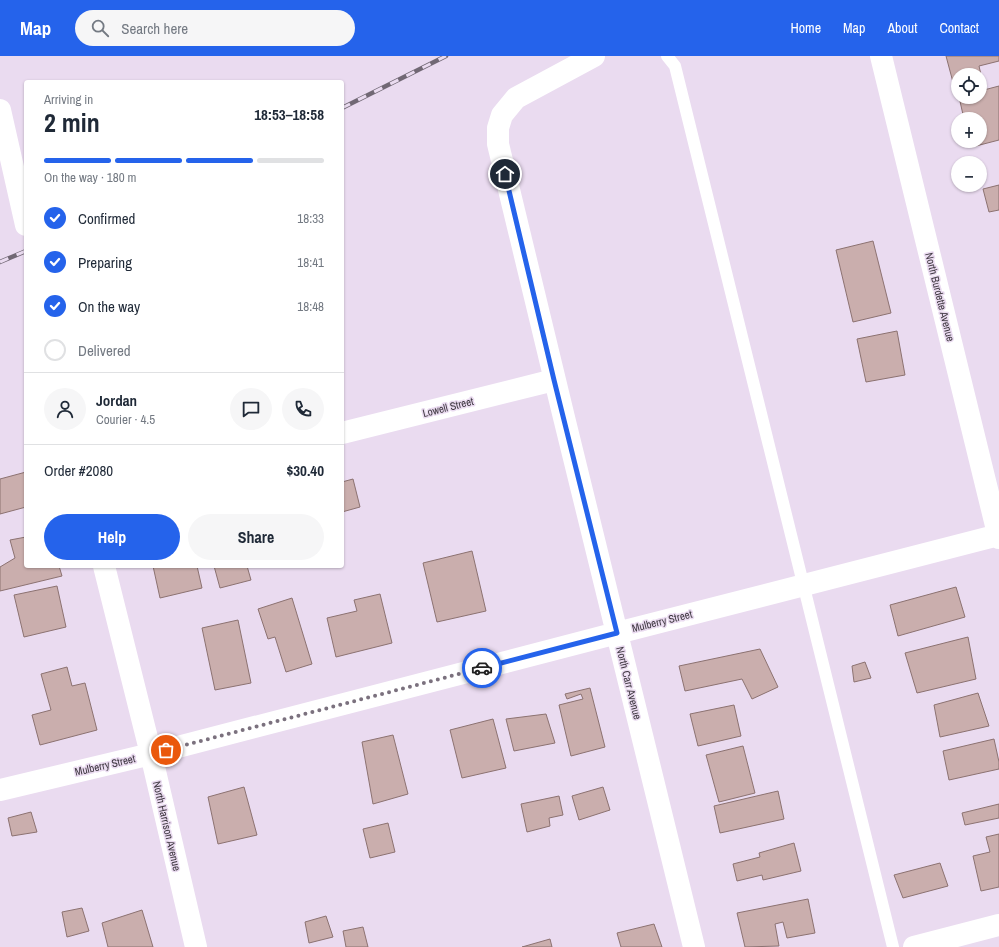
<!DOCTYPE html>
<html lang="en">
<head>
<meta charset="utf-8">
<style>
	body { margin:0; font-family:"Archivo Narrow",sans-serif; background:#f6f6f7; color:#1f2937; height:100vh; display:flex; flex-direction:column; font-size:15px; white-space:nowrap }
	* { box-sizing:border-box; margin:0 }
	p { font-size:13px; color:#747a83 }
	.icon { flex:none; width:22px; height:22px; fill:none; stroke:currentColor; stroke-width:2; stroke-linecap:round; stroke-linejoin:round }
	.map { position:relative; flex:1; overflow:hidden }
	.details { position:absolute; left:24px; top:24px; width:320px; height:488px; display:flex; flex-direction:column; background:#fff; border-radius:4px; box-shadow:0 1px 3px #0004 }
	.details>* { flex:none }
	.fabs { position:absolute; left:951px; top:12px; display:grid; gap:8px }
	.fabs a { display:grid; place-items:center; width:36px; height:36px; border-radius:50%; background:#fff; box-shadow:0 1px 3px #0004; font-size:20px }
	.pin { position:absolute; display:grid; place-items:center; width:34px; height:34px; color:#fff; margin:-17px; border:2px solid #fff; border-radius:50%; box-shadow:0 1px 4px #0007 }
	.courier { position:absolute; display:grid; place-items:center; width:40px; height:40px; margin:-20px; border:3px solid #2563eb; border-radius:50%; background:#fff; color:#222; box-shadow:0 1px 5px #0007 }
	.overview em { font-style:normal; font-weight:800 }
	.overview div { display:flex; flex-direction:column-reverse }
	.overview { display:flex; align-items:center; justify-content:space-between; height:68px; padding:0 20px }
	h1 { font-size:26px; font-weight:800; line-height:30px }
	.bar { display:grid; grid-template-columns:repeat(4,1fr); gap:6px 4px; align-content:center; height:48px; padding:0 20px }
	.bar i { height:5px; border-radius:3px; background:#e0e1e3 }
	.bar .active { background:#2563eb }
	.bar p { grid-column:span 4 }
	.line { display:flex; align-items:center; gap:10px; padding:0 20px; border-top:1px solid #e0e1e3 }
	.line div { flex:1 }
	.round { display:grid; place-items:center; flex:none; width:42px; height:42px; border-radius:21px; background:#f6f6f7 }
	ol { padding:0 20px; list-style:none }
	li { display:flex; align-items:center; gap:12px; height:44px }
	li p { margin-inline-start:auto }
	li .icon { padding:4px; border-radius:50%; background:#2563eb; color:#fff; stroke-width:4 }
	li:last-child { color:#747a83 }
	li i { width:22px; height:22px; border:2px solid #e0e1e3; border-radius:50% }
	.button { display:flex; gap:8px; margin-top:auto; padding:8px 20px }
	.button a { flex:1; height:46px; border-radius:24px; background:#2563eb; color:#fff; font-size:16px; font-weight:800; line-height:46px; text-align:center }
	.button a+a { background:#f6f6f7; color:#1f2937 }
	header { display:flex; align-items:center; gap:24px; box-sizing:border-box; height:56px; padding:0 20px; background:#2563eb; color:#fff }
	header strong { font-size:19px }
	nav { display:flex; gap:22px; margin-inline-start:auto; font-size:14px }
	.search { width:280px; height:36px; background:#f6f6f7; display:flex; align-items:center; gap:10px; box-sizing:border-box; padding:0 14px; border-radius:22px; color:#747a83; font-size:15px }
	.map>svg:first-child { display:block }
</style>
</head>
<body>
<header>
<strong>Map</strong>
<div class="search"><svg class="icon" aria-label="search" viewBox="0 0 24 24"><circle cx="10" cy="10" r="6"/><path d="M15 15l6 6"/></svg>Search here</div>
<nav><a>Home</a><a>Map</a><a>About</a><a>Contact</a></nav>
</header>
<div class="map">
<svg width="999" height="891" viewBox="0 0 999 891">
	<rect width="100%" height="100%" fill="#eadbf0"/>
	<!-- building -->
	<path fill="#caaead" stroke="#8c7271" d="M946 0H999V5L979 10 982 23H980V19H958V29L954 30Z
		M999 30V84L972 91 970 85H980V63H964L959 41H980V35Z
		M999 129V154L989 156 983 133Z
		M873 185 891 257 853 266 836 194Z
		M897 275 905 319 866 326 857 283Z
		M26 416V451L0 458V423Z
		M353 423 360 451 342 456V426Z
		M26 481V510H59L62 520 0 535V511L15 502 10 484Z
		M472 495 486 555 437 566 423 507Z
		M153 510H197L202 532 160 542Z
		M214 510H247L251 524 220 532Z
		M57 530 66 571 24 581 14 539Z
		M956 531 965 561 898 580 890 549Z
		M380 538 392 587 336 601 327 562 357 555 354 544Z
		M292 542 312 608 286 616 275 581 268 583 258 553Z
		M238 564 251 627 215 634 202 572Z
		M968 581 976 623 917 637 905 597Z
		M760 593 778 631 752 643 742 623 685 635 679 610Z
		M865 606 871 622 854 626 852 610Z
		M67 611 72 630 85 627 97 674 40 689 32 659 51 654 41 618Z
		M590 632 605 691 571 700 559 649 583 643 581 638 567 643 565 638Z
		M978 637 989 670 940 681 934 649Z
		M734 649 741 680 698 690 690 658Z
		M546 658 555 687 514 695 506 663Z
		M493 663 506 712 462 722 450 674Z
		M393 679 408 738 373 748 362 686Z
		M994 683 999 706V713L949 724 943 695Z
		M743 690 755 737 719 746 706 699Z
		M244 731 257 779 218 788 208 741Z
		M603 731 610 754 579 764 572 740Z
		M778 735 784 763 720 777 714 750Z
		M559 740 563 759 549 762 550 770 527 776 521 748Z
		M999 748V762L965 769 962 757Z
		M31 756 37 776 12 780 8 762Z
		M388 767 395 796 370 802 363 773Z
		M999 778V831L981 835 973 800 990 796 986 781Z
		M794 787 801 815 763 824 762 819 737 825 733 808 760 801 759 797Z
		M940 807 948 830 903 842 894 819Z
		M808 843 815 877 787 882 783 866 775 868 779 890 745 891 737 857Z
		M82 852 89 875 67 881 62 856Z
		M142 854 153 891H108L102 867Z
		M326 860 333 881 309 887 305 866Z
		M654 868 662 891H621L617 877Z
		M363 871 368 891H346L343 875Z
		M550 883 552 891H522Z"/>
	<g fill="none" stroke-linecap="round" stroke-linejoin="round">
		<!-- lane -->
		<path stroke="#fff" stroke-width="12" d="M667 0 675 10 893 891"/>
		<!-- street -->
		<path stroke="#fff" stroke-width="22" d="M594 0 516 42 502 59 498 72V88C562 356 628 623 694 891
			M881 0 999 482
			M0 54 26 169
			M342 377 554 324
			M104 510 151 698 196 891
			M0 734 151 698 617 577 999 479
			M914 891 999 869"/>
		<!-- rail casing -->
		<g stroke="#716874" stroke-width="4.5">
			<path id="rail" d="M342 52 446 0
				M0 206 26 195"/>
		</g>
		<!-- rail -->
		<use href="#rail" stroke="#eadbf0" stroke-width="3" stroke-dasharray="9" stroke-linecap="butt"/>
	</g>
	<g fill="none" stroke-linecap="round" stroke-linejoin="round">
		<!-- done -->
		<path stroke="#7b717e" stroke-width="4" stroke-dasharray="0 7.2" d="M166 694 482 612"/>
		<!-- route -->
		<path stroke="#2563eb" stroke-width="5" d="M482 612 617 577 554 324 505 118"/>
	</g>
	<g text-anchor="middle" stroke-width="3" stroke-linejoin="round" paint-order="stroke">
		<!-- street labels -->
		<g font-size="11" fill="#3f3841" stroke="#eadbf0">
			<text transform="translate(940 241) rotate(76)" y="4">North Burdette Avenue</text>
			<text transform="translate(448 351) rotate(-14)" y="4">Lowell Street</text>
			<text transform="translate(662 565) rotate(-14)" y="4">Mulberry Street</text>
			<text transform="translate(629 627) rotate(76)" y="4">North Carr Avenue</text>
			<text transform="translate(105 709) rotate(-13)" y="4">Mulberry Street</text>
			<text transform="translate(167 770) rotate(77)" y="4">North Harrison Avenue</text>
		</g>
	</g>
</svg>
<div class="fabs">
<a><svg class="icon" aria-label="locate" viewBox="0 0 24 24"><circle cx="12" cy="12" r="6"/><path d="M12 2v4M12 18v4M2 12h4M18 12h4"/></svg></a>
<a>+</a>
<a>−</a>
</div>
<div class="pin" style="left:166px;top:694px;background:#ea580c"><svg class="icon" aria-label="bag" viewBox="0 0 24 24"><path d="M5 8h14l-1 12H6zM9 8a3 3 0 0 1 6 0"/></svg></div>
<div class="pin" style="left:505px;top:118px;background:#1f2937"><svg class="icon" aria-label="home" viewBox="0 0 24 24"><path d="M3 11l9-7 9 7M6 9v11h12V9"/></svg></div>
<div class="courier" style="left:482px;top:612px"><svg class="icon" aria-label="car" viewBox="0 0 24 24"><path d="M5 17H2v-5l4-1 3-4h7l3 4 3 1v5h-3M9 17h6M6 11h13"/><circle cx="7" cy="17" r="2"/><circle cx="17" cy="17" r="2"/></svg></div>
<section class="details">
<div class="overview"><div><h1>2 min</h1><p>Arriving in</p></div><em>18:53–18:58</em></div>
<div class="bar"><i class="active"></i><i class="active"></i><i class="active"></i><i></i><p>On the way · 180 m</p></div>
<ol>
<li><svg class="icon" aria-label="check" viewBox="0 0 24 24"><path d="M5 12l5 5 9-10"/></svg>Confirmed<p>18:33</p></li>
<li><svg class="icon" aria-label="check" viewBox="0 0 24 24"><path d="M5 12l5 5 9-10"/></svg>Preparing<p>18:41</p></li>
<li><svg class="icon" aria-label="check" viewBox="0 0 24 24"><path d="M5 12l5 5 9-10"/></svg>On the way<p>18:48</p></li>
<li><i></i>Delivered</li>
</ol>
<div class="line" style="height:72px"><a class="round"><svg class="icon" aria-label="person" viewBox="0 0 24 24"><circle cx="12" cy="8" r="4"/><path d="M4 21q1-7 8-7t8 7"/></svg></a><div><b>Jordan</b><p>Courier · 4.5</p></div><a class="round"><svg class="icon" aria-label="chat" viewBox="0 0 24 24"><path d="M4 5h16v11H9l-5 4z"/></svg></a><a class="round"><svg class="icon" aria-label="phone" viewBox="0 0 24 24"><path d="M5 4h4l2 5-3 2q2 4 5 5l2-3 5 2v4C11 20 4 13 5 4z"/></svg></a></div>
<div class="line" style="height:52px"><div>Order #2080</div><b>$30.40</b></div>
<div class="button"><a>Help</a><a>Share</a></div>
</section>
</div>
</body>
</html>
